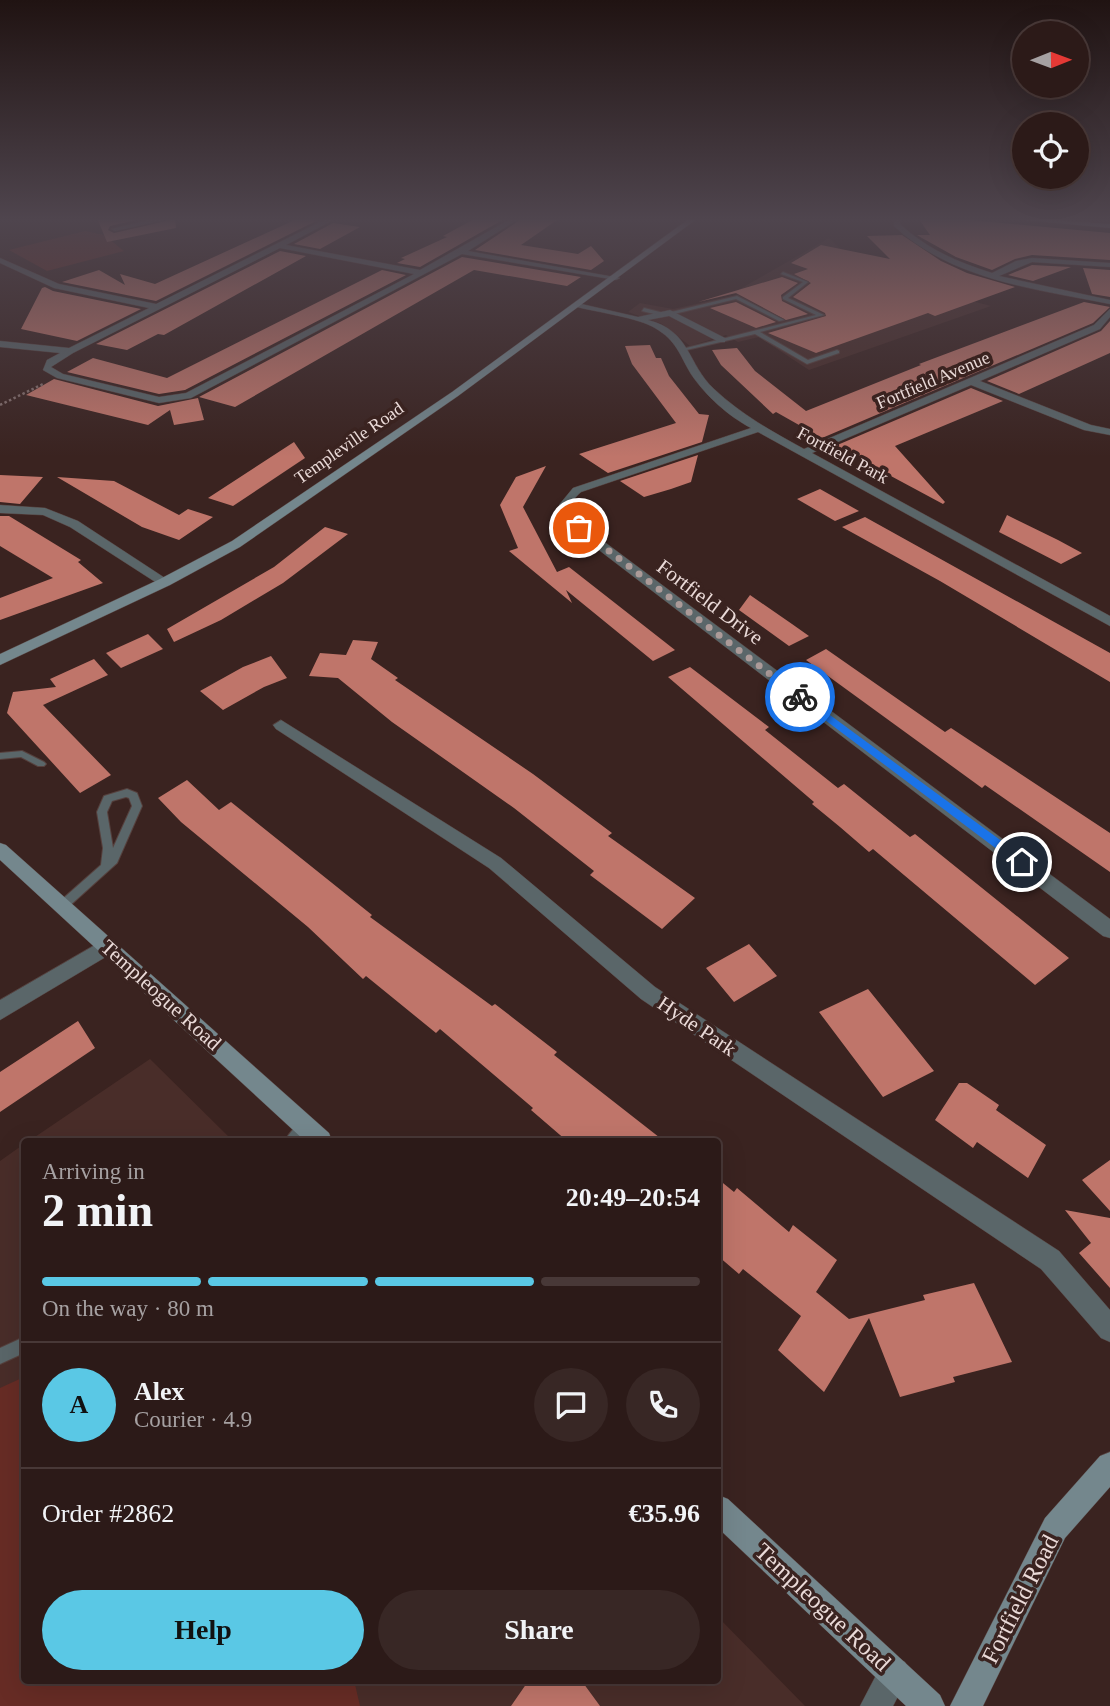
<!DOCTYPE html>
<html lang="en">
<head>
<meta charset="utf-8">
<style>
	body { margin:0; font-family:"Times New Roman",serif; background:#382725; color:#f1f3f6; height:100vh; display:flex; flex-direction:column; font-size:26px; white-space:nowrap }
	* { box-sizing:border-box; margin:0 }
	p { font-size:23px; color:#a6a1a2 }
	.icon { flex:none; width:38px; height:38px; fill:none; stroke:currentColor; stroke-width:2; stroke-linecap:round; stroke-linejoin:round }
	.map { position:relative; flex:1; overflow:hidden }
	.sheet { position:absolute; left:21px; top:1138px; width:700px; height:546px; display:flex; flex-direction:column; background:#2c1a18; border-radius:7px; box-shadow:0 7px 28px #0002,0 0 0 2px #483837 }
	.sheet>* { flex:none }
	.needle { width:46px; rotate:89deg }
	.controls { position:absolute; left:1012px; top:21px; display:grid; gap:14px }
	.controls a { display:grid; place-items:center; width:77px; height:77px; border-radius:50%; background:#2c1a18; box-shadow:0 7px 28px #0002,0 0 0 2px #483837; font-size:35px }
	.pin { position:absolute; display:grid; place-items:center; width:60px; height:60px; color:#fff; margin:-30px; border:4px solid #fff; border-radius:50%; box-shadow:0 2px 7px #0007 }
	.courier { position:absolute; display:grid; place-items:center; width:70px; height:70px; margin:-35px; border:5px solid #1a73e8; border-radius:50%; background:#fff; color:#222; box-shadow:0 2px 9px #0007 }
	.summary em { font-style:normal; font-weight:700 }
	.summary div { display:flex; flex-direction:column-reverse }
	.summary { display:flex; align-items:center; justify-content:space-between; height:119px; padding:0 21px }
	h1 { font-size:46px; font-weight:700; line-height:52px }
	.bar { display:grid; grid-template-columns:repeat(4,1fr); gap:10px 7px; align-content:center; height:84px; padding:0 21px }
	.bar i { height:9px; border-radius:5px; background:#483837 }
	.bar .on { background:#5ac8e5 }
	.bar p { grid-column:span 4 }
	.line { display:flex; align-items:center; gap:18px; padding:0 21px; border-top:2px solid #483837 }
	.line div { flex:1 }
	.round { display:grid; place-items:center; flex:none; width:74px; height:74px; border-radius:37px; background:#382725 }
	.primary-button { display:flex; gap:14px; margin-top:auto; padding:14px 21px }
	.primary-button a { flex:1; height:80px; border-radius:42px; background:#5ac8e5; color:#111; font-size:28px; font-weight:700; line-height:80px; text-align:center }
	.primary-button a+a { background:#382725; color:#f1f3f6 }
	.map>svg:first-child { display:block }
</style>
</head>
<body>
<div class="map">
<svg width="1110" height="1706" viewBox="0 0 1110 1706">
	<rect width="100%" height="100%" fill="#3a2320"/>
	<!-- built -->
	<path fill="#492d29" d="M829 238 856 264 917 287 991 306 809 370 759 337 738 342 726 335 690 346 662 324 628 312 640 303 673 309 737 295 733 293Z
		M150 1059 233 1141H29Z
		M24 1144V1680H718V1617L805 1706H0V1161Z"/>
	<!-- green -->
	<path fill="#672c25" d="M85 231 104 235 124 251 47 271 9 250Z
		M24 1377V1680H354L360 1706H0V1388Z"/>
	<!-- building -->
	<path fill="#bf756a" d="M97 218H145L110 226 108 230 114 233 175 219 176 228 107 242Z
		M299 218 316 221 156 301 62 282 99 270 125 285 120 274 155 284Z
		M476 218H506L420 267 397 263 405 259 401 258 447 237 443 236Z
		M523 218H560L521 245 578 254 591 246 604 261 591 270 475 250Z
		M918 218H948L1110 233V260L1032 255 1015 259 992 270 956 257 922 238 917 235H930Z
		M333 223 360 227 320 249 294 244Z
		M902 235 941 261 967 273 1015 287 935 316 928 313 816 353 768 333 826 316 825 313 793 297 811 283 794 274 808 269 791 263 821 245 890 259 867 236Z
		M280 251 306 256 164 335 158 334 127 350 96 344Z
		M462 257 581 277 567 286 474 270 235 407 199 397Z
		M1032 265 1071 267 1033 281 1008 275Z
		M1083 268 1110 270V297L1092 294Z
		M382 270 406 275 185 390 159 394 67 372 93 358 167 378Z
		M782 277 798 283 781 295 782 301 808 314 786 320 736 293 698 302Z
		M45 287 53 291 141 309 77 341 21 329 42 288Z
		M736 302 776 322 756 328 710 308Z
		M1084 302 1110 307 1093 323 822 438 776 412 773 414 721 365 712 350 737 348 755 371 806 411 921 365 919 364Z
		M1110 321V353L1019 394 987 381 1101 331Z
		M650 345 656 358H661L669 376 699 414 709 415 702 442 608 473 579 454 676 423 632 364 625 346Z
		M54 379 158 406 198 398 204 420 174 425 170 410 148 425 26 395Z
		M971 388 1003 401 895 446 945 502 943 504 835 446Z
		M294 442 305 458 233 506 208 498Z
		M698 455 691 482 671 489 644 497 620 481Z
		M546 466 523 507 557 572 569 567 675 650 653 661 566 590 572 603 509 551 518 548 500 505 516 477Z
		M0 475 43 477 20 504 0 502Z
		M57 477 114 481 179 515 188 509 213 517 179 540 142 527Z
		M820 489 859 511 835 521 797 499Z
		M1007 515 1058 540 1082 553 1061 564 999 532Z
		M0 516H9L81 560 78 562 103 583 0 620V598L53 578 0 546Z
		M865 517 1110 653V682L940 581 842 527Z
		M325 527 348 534 283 583 221 620 174 642 167 629 274 567Z
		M750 595 792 624 809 636 789 646 739 610Z
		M148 634 163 649 121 668 106 653Z
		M353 640 378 642 371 659 398 678 395 680 533 774 612 833 608 836 695 898 662 929 590 875 594 871 514 808 392 722 338 678 309 676 320 653 346 655Z
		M826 649 945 732 951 728 1110 833V872L985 785 982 788 806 660Z
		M271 656 287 678 264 687 223 710 200 691 243 667Z
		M94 659 108 675 43 705 111 775 80 793 7 713 13 692 56 687 50 679Z
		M690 667 769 727 765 730 838 788 844 784 910 837 915 834 1069 958 1035 985 873 849 869 852 840 827 812 804 814 802 668 677Z
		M187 780 219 810 231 802 372 915 370 917 492 1006 495 1004 557 1052 554 1055 664 1141H567L531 1110 533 1108 440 1029 436 1033 366 976 363 979 308 927 181 822 158 798Z
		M749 944 777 976 734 1002 706 968Z
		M868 989 934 1071 883 1097 819 1012Z
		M78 1021 95 1048 0 1112V1072Z
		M959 1083H967L999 1105 996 1110 1046 1145 1028 1178 977 1142 973 1148 935 1120Z
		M1110 1160V1211L1082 1180Z
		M718 1179 734 1192 737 1188 789 1232 793 1225 837 1260 816 1292 849 1319 925 1300 923 1295 974 1283 1012 1362 953 1377 955 1382 900 1397 869 1318 824 1392 778 1350 801 1316 743 1269 739 1274 718 1256Z
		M1065 1210 1110 1218V1288L1079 1253 1091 1243Z
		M529 1680H581L600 1706H511Z"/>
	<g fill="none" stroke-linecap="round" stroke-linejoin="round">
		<!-- lane casing -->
		<g stroke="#56403d" stroke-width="2">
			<path id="lane" d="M783 272 808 282 788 298 824 315 760 332 808 360 837 350 839 351V353L807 364 755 334 682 351V349L816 315 783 299V297L803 282 781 274Z
				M737 296 784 320 779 321 736 299 670 315 667 313Z
				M644 308 660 312 661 313 658 315 642 311Z
				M22 751 44 762 46 764 44 766H38L21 757 0 759V753Z
				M127 789 137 793 142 806 117 863 66 909 62 911 58 909 56 906 58 903 101 865 103 848 97 812 104 796ZM126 797 129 798 132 806 113 848 107 812 112 801Z
				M305 1120 310 1122 312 1127 301 1141H285C289 1133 297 1124 305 1120Z
				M24 1337V1353L0 1364V1348Z"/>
		</g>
		<!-- street casing -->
		<g stroke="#56403d" stroke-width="1">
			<path id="street" d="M158 218H173L115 231 111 229Z
				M328 218H337L286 245 420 270 512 218H520L468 251 620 278 616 280 462 254 191 398 159 403 57 378 43 370 47 360 60 353 0 347V341L69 348 149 308 54 288 0 263V258L59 284 156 304ZM280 248 414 274 186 393 159 397 63 374 51 367 73 353Z
				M894 218H900V224C927 249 957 262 992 273L1016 261 1032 258 1110 263V267L1032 262 999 276 1110 300V304C1035 289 952 280 894 226Z
				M577 303 638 317 670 310 725 338V342H719L669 316 648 320C691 331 687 364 714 389 742 415 771 431 804 449L1094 325 1110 309V317L1100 329 980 381 1091 425 1110 429V435L1084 430 971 385 812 453 1110 616V626L758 432 581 492C572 500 569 505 571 517L1110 919V938L1103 936 561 521 559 505 573 488 751 428C728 416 705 395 691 374 679 354 677 341 655 328 639 318 597 312 577 307Z
				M0 505 45 508 78 521 171 582 165 586 160 585 70 527 43 515 0 513Z
				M281 720 501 858 655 987 1059 1251 1110 1310V1342L1101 1338 1041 1269 641 999 489 868 276 729 273 725Z
				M107 938 114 940 117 946 114 952 0 1020V1000Z
				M894 1657 905 1662 910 1673 893 1706H860L883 1662Z"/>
		</g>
		<!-- secondary casing -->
		<g stroke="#56403d" stroke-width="1">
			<path id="secondary" d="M690 218H698L458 396 240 547 170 585 0 665V654L160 579 232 541 452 392Z
				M1021 218 1110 224V228L1024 220Z
				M0 843 6 845 329 1133 332 1141H305L0 860Z
				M1110 1452V1487L1065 1538 983 1706H950L1045 1518 1100 1456Z
				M718 1495 728 1499 940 1695 945 1706H906L718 1528Z"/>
		</g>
		<!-- path -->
		<path stroke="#84706e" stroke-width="2.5" stroke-dasharray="2.5 2.5" stroke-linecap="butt" d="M0 405 43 384"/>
		<!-- lane -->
		<use href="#lane" fill="#5a6669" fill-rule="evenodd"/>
		<!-- street -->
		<use href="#street" fill="#5a6669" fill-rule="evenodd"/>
		<!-- secondary -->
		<use href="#secondary" fill="#74878d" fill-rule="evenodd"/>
	</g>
	<!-- sky -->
	<linearGradient id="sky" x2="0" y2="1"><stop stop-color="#201312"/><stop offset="0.48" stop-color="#4f454e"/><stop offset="1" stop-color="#4f454e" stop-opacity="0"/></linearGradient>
	<rect width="1110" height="457" fill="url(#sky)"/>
	<!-- route -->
	<path fill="#1a73e8" d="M800 693 1026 859V865H1018L797 699 795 697Z"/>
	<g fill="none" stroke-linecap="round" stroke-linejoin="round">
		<!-- done -->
		<path stroke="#ac9a98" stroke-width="7" stroke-dasharray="0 12.6" d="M579 528 800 697"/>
	</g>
	<g text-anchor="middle" stroke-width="7" stroke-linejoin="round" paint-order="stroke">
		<!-- far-street labels -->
		<g font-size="18" fill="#eadad8" stroke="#3a2320">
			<text transform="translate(933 380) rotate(-23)" y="6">Fortfield Avenue</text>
			<text transform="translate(349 443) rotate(-35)" y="6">Templeville Road</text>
			<text transform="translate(843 455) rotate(28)" y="6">Fortfield Park</text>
		</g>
		<!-- street labels -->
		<g font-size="21" fill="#eadad8" stroke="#3a2320">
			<text transform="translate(710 602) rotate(37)" y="7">Fortfield Drive</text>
			<text transform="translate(161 995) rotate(42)" y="7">Templeogue Road</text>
			<text transform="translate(697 1026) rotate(34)" y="7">Hyde Park</text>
		</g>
		<!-- near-street labels -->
		<g font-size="24" fill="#eadad8" stroke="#3a2320">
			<text transform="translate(1020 1599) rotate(-63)" y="8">Fortfield Road</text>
			<text transform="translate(823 1607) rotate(43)" y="8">Templeogue Road</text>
		</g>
	</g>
</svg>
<div class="controls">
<a><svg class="needle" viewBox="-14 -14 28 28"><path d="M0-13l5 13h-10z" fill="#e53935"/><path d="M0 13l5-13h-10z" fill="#a6a1a2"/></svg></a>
<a><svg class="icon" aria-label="locate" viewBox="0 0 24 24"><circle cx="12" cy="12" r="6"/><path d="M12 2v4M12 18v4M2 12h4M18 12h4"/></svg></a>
</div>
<div class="pin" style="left:579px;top:528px;background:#ea580c"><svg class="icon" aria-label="bag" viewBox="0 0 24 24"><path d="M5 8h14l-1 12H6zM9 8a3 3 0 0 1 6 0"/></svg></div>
<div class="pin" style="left:1022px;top:862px;background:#1f2937"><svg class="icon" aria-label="home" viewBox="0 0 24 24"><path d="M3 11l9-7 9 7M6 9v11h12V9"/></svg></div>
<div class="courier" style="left:800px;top:697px"><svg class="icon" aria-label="bike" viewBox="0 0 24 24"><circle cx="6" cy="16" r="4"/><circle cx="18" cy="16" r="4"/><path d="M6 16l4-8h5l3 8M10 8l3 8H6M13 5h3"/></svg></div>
<section class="sheet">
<div class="summary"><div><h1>2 min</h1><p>Arriving in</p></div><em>20:49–20:54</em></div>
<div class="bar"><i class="on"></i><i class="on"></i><i class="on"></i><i></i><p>On the way · 80 m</p></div>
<div class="line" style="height:126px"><b class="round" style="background:#5ac8e5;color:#111">A</b><div><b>Alex</b><p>Courier · 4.9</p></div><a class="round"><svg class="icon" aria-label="chat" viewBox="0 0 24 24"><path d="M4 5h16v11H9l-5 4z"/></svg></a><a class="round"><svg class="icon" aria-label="phone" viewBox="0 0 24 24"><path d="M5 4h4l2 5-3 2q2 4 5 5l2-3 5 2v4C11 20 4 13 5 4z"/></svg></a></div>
<div class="line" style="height:91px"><div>Order #2862</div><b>€35.96</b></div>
<div class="primary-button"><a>Help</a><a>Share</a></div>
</section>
</div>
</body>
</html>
